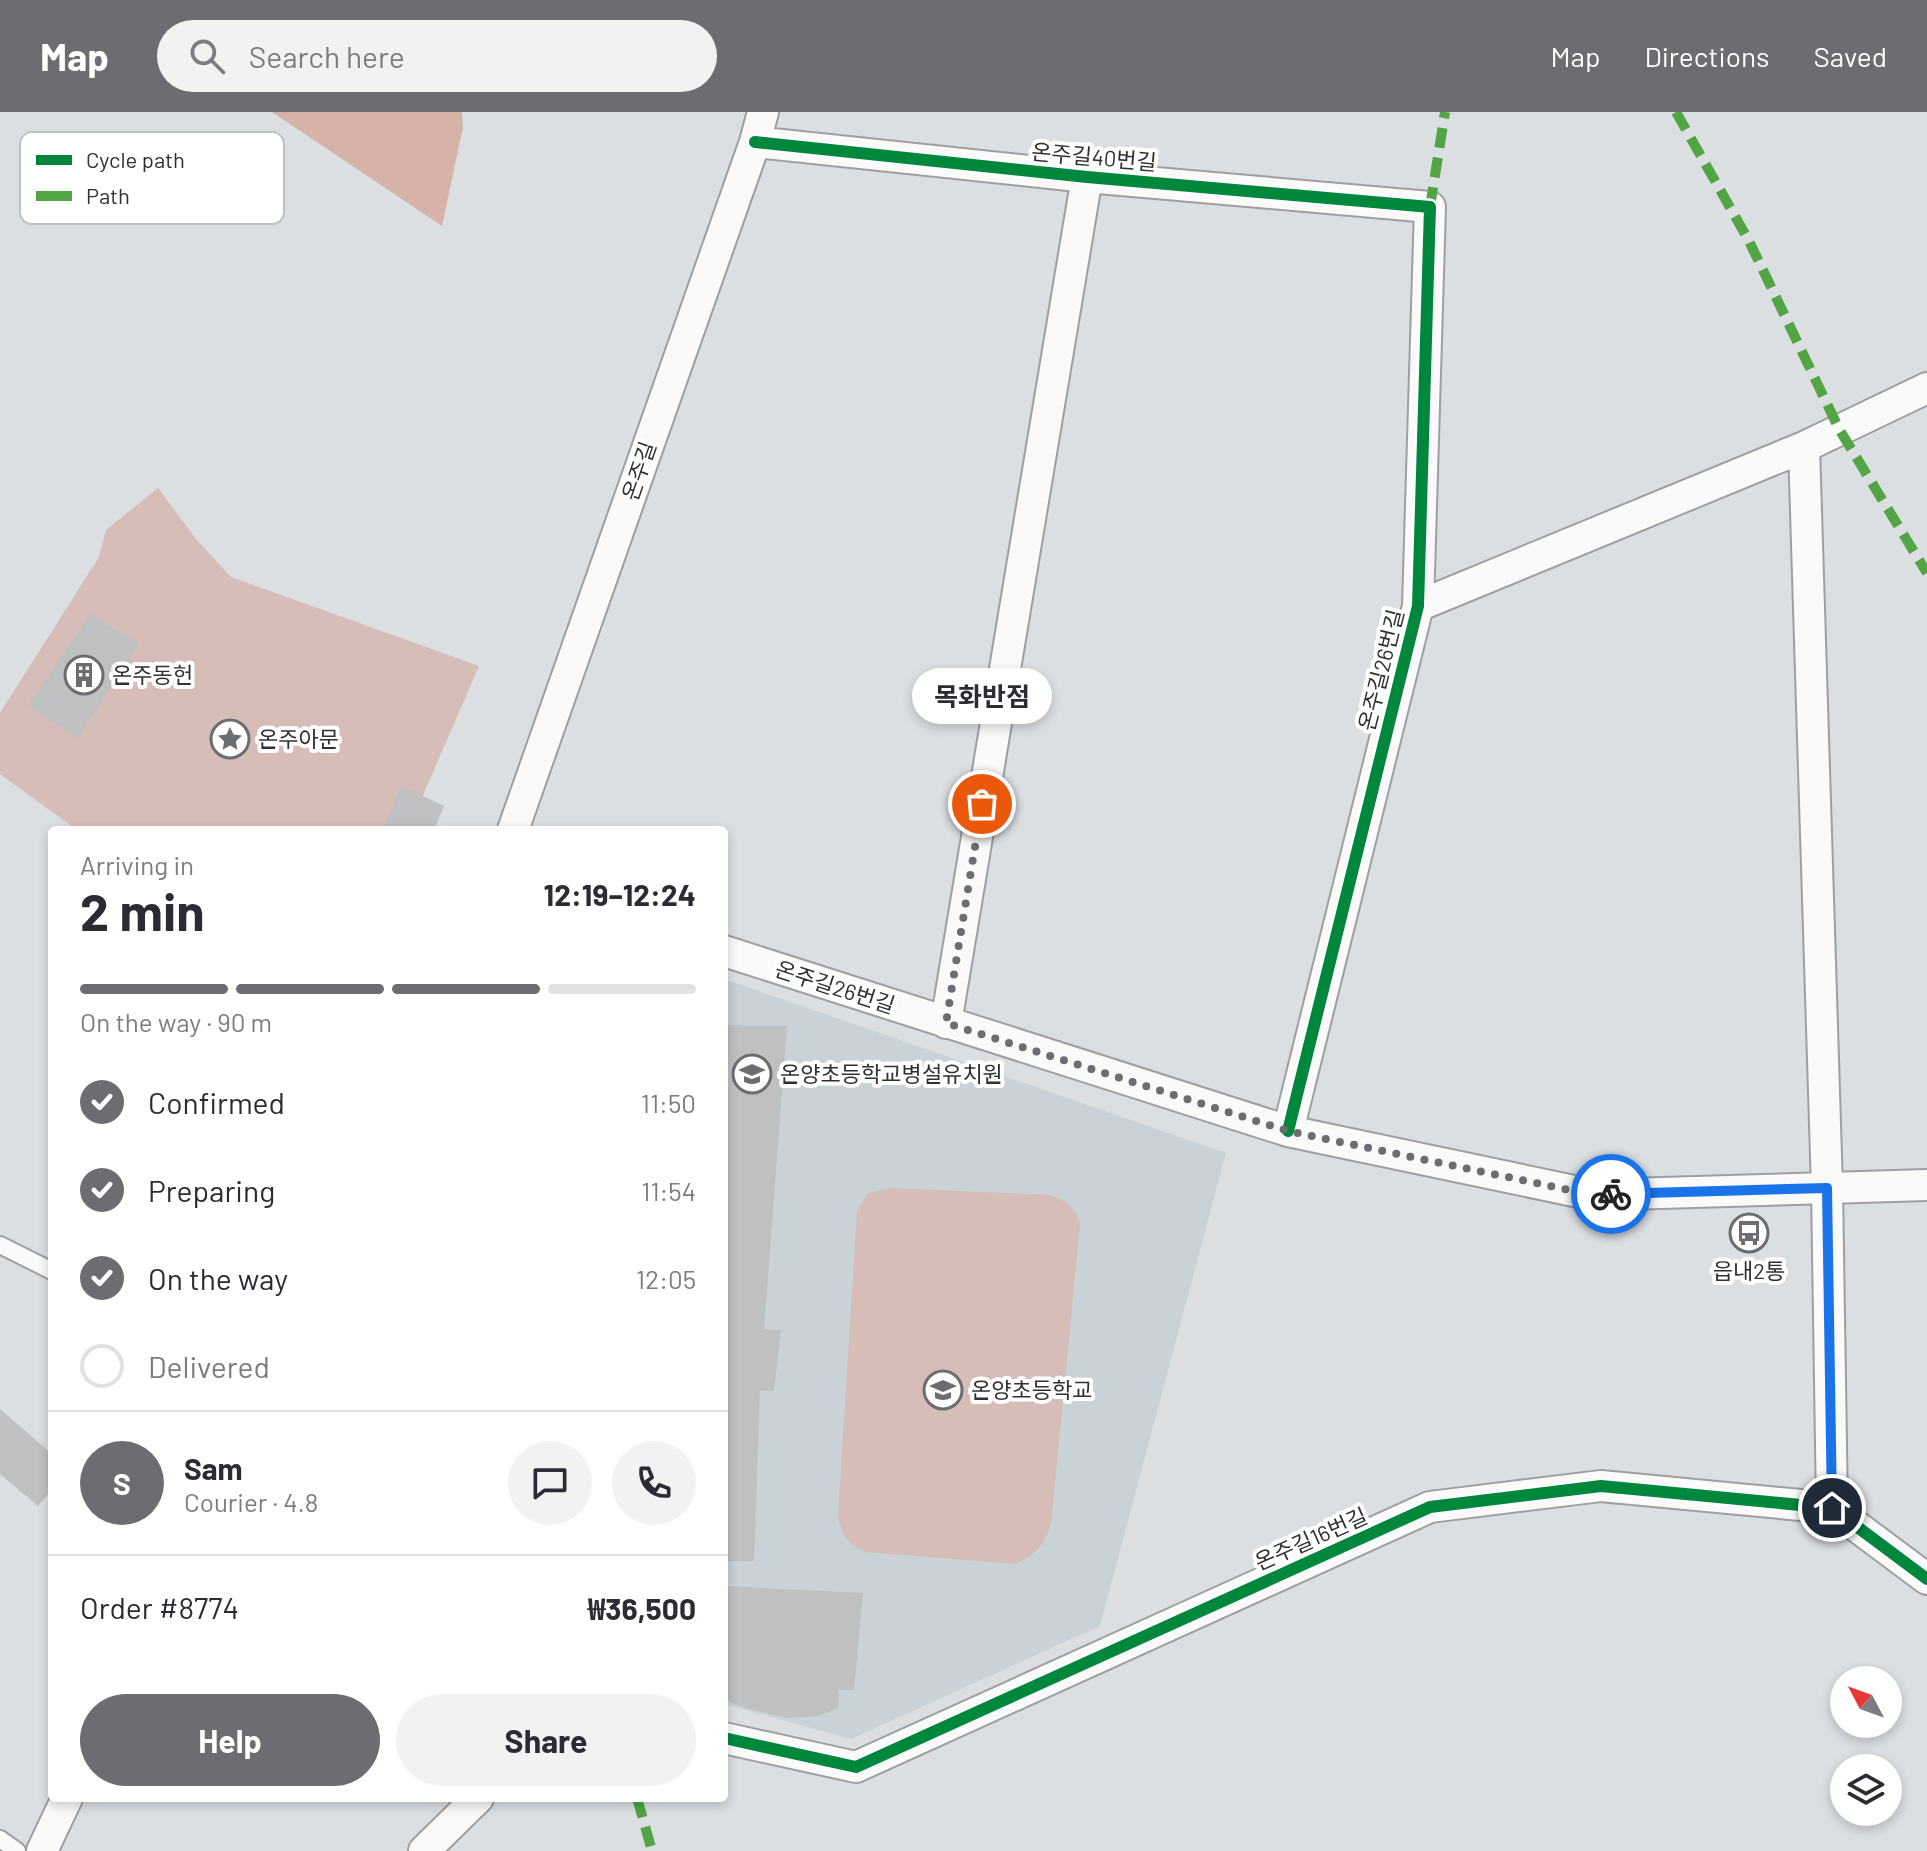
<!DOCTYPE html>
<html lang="en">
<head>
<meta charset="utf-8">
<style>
	body { margin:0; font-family:Barlow,"Noto Sans KR",sans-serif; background:#f2f2f3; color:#2b2b33; height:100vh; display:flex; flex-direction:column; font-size:30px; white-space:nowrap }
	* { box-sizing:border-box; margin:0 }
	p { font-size:26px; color:#7c7c81 }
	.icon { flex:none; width:44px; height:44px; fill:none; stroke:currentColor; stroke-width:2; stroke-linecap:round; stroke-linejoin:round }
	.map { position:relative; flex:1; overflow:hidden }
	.drawer { position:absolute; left:48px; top:714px; width:680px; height:976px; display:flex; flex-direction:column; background:#fff; border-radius:8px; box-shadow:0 4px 12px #0003 }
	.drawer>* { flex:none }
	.needle { width:52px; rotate:311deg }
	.tools { position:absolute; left:1830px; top:1554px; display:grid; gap:16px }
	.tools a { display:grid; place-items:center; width:72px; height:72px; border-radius:50%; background:#fff; box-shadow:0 4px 12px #0003; font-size:40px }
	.pin { position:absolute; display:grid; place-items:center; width:68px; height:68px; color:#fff; margin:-34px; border:4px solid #fff; border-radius:50%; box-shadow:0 2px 8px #0007 }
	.courier { position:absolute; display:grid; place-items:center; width:80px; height:80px; margin:-40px; border:6px solid #1a73e8; border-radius:50%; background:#fff; color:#222; box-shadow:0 2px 10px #0007 }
	.bubble { position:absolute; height:56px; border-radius:28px; background:#fff; box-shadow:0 4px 12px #0003; font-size:26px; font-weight:700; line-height:56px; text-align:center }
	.overview em { font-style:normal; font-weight:700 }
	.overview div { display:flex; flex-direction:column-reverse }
	.overview { display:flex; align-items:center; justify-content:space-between; height:136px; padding:0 32px }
	h1 { font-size:52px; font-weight:700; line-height:60px }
	.bar { display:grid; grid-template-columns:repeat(4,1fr); gap:12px 8px; align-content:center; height:96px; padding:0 32px }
	.bar i { height:10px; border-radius:6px; background:#e1e1e2 }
	.bar .selected { background:#6b6d70 }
	.bar p { grid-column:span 4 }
	.line { display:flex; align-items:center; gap:20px; padding:0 32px; border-top:2px solid #e1e1e2 }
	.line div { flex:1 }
	.round { display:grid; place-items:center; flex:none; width:84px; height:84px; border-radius:42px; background:#f2f2f3 }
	ol { padding:0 32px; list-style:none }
	li { display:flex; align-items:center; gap:24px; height:88px }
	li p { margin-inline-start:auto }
	li .icon { padding:8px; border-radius:50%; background:#6b6d70; color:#fff; stroke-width:4 }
	li:last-child { color:#7c7c81 }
	li i { width:44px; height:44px; border:4px solid #e1e1e2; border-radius:50% }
	.primary-button { display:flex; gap:16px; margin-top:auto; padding:16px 32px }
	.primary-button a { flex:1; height:92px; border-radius:48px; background:#6b6d70; color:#fff; font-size:32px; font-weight:700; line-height:92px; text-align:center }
	.primary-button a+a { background:#f2f2f3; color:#2b2b33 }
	header { display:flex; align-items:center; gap:48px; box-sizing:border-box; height:112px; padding:0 40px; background:#6b6d70; color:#fff }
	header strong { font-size:38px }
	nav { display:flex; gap:44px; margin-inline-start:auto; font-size:28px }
	.search { width:560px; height:72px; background:#f2f2f3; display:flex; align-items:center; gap:20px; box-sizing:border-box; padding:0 28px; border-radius:44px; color:#7c7c81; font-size:30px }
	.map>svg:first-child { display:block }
</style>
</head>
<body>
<header>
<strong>Map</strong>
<div class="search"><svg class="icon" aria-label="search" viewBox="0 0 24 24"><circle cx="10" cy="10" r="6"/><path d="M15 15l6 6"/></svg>Search here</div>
<nav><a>Map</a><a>Directions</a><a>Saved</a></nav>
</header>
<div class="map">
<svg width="1927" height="1739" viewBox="0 0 1927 1739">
	<rect width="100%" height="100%" fill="#dcdfe2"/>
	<!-- built -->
	<path fill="#c9d2d7" d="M724 867 1226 1041 1100 1514 851 1627 724 1592Z"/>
	<!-- green -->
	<path fill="#d6bdb7" d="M158 376 196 427 231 465 479 554 408 718H77L0 662V601L99 445 106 418Z
		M889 1076 1050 1083C1067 1089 1076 1095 1080 1113L1051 1412C1042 1436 1038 1441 1015 1452L866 1440C847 1432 842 1424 838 1404L857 1099 868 1081Z"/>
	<!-- forest -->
	<path fill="#d6b2a8" d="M272 0H462L463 15 442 114Z"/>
	<!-- building -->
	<path fill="#bec0c2" d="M90 502 139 532 78 626 28 594Z
		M401 674 444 694 434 718H383Z
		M724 913 787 914 764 1217 781 1218 774 1279H760L754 1449H724Z
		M0 1297 52 1342V1378L38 1394 0 1362Z
		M724 1474 863 1481 854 1578H839L838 1596 818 1604 788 1606 745 1596 725 1588Z"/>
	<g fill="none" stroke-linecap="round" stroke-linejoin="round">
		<!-- lane casing -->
		<g stroke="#9d9fa2" stroke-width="20">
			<path id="lane" d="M0 1133 52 1159
				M0 1727 17 1739"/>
		</g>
		<!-- street casing -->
		<g stroke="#9d9fa2" stroke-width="34">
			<path id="street" d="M755 30 1087 65 1430 95 1418 494 1288 1019
				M1804 335 1827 1076 1832 1396
				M1418 494 1804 335 1927 276
				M513 718 755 30 763 0
				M724 839 1288 1019 1593 1083 1927 1073
				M946 911 1087 65
				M724 1626 856 1655 1430 1395 1601 1374 1832 1396 1927 1467
				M42 1739 67 1686
				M424 1739 478 1686"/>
		</g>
		<!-- lane -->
		<use href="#lane" stroke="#fafafb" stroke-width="16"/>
		<!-- street -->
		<use href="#street" stroke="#fafafb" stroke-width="30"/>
		<!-- quiet -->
		<path stroke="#52a444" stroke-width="10" stroke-dasharray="20 10" stroke-linecap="butt" d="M1676 0 1749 129 1839 317 1927 461
			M1430 95 1445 0
			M637 1686 652 1739"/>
		<!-- cycleway casing -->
		<g stroke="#fff" stroke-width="17">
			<path id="cycleway" d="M755 30 1087 65 1430 95 1418 494 1288 1019
				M724 1626 856 1655 1430 1395 1601 1374 1832 1396 1927 1467"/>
		</g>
		<!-- cycleway -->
		<use href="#cycleway" stroke="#00873e" stroke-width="12"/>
	</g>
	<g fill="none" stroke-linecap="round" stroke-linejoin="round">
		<!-- done -->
		<path stroke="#6b6d70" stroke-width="8" stroke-dasharray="0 14.4" d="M982 692 946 911 1288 1019 1593 1083 1611 1082"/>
		<!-- route -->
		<path stroke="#1a73e8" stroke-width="10" d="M1611 1082 1827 1076 1832 1396"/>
	</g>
	<!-- icons -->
	<defs>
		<g id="building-ring" transform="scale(2)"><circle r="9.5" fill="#fff" stroke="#6b6d70" stroke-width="1.5"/><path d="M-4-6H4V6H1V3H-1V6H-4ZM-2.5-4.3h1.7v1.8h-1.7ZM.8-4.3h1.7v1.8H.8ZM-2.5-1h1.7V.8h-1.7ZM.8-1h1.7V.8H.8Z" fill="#6b6d70"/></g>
		<g id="sight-ring" transform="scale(2)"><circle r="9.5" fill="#fff" stroke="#6b6d70" stroke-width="1.5"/><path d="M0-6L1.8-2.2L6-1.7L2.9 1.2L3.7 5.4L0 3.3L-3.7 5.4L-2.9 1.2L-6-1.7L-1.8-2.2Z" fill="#6b6d70"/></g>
		<g id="school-ring" transform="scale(2)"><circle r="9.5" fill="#fff" stroke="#6b6d70" stroke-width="1.5"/><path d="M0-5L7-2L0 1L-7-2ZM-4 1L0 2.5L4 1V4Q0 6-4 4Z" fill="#6b6d70"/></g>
		<g id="bus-ring" transform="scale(2)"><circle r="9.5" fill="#fff" stroke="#6b6d70" stroke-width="1.5"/><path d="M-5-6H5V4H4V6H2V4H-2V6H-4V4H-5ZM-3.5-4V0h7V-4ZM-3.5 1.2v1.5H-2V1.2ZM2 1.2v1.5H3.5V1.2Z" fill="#6b6d70"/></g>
	</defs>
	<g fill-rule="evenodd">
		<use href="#building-ring" x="84" y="563"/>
		<use href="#sight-ring" x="230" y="627"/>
		<use href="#school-ring" x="752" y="962"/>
		<use href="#bus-ring" x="1749" y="1121"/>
		<use href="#school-ring" x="943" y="1278"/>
	</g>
	<g text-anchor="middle" stroke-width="8" stroke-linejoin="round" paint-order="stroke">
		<!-- street labels -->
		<g font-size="22" fill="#2e3032" stroke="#fff">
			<text transform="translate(1094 45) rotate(5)" y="8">온주길40번길</text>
			<text transform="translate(639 359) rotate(-71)" y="8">온주길</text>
			<text transform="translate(1381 558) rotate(-76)" y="8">온주길26번길</text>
			<text transform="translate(835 875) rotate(18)" y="8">온주길26번길</text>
			<text transform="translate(1311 1427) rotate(-24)" y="8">온주길16번길</text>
		</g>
		<!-- poi labels -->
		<g font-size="22" fill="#2e3032" stroke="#fff" text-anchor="start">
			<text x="112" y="571">온주동헌</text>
			<text x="258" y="635">온주아문</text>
			<text x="780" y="970">온양초등학교병설유치원</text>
			<text x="1749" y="1167" text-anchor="middle">읍내2통</text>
			<text x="971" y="1286">온양초등학교</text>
		</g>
	</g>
	<!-- legend -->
	<rect x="20" y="20" width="264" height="92" rx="12" fill="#fff" stroke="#c0c1c2" stroke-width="2"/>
	<rect x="36" y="43" width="36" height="10" fill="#00873e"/>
	<rect x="36" y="79" width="36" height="10" fill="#52a444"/>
	<g font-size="22" fill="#2e3032">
		<text x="86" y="56">Cycle path</text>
		<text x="86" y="92">Path</text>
	</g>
</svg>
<div class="tools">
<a><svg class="needle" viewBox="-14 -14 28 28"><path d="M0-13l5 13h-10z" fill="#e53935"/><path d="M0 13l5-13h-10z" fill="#7c7c81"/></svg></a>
<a><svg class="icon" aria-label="layers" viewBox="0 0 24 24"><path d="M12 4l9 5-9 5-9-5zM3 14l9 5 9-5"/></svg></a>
</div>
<div class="pin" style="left:982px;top:692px;background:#ea580c"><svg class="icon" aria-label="bag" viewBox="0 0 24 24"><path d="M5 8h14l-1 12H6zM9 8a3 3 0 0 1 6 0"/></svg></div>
<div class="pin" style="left:1832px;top:1396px;background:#1f2937"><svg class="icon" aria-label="home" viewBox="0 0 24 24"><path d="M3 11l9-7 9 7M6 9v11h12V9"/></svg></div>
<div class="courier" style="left:1611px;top:1082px"><svg class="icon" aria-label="bike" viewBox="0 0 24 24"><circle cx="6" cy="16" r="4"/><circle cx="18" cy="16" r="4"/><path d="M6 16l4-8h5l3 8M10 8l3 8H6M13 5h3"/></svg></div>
<div class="bubble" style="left:912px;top:556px;width:140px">목화반점</div>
<section class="drawer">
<div class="overview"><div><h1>2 min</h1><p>Arriving in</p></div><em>12:19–12:24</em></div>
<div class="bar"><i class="selected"></i><i class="selected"></i><i class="selected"></i><i></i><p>On the way · 90 m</p></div>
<ol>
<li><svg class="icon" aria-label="check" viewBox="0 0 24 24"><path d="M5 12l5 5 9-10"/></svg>Confirmed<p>11:50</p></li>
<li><svg class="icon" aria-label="check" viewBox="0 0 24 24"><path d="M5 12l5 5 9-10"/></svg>Preparing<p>11:54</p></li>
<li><svg class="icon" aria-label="check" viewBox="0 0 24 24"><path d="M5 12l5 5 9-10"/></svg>On the way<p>12:05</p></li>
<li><i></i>Delivered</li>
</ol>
<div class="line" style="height:144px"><b class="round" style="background:#6b6d70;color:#fff">S</b><div><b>Sam</b><p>Courier · 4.8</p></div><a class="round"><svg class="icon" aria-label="chat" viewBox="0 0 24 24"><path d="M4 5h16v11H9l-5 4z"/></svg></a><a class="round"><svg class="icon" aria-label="phone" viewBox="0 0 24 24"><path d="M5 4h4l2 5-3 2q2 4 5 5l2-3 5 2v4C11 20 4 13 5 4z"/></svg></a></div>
<div class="line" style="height:104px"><div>Order #8774</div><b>₩36,500</b></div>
<div class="primary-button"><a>Help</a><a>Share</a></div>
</section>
</div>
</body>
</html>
